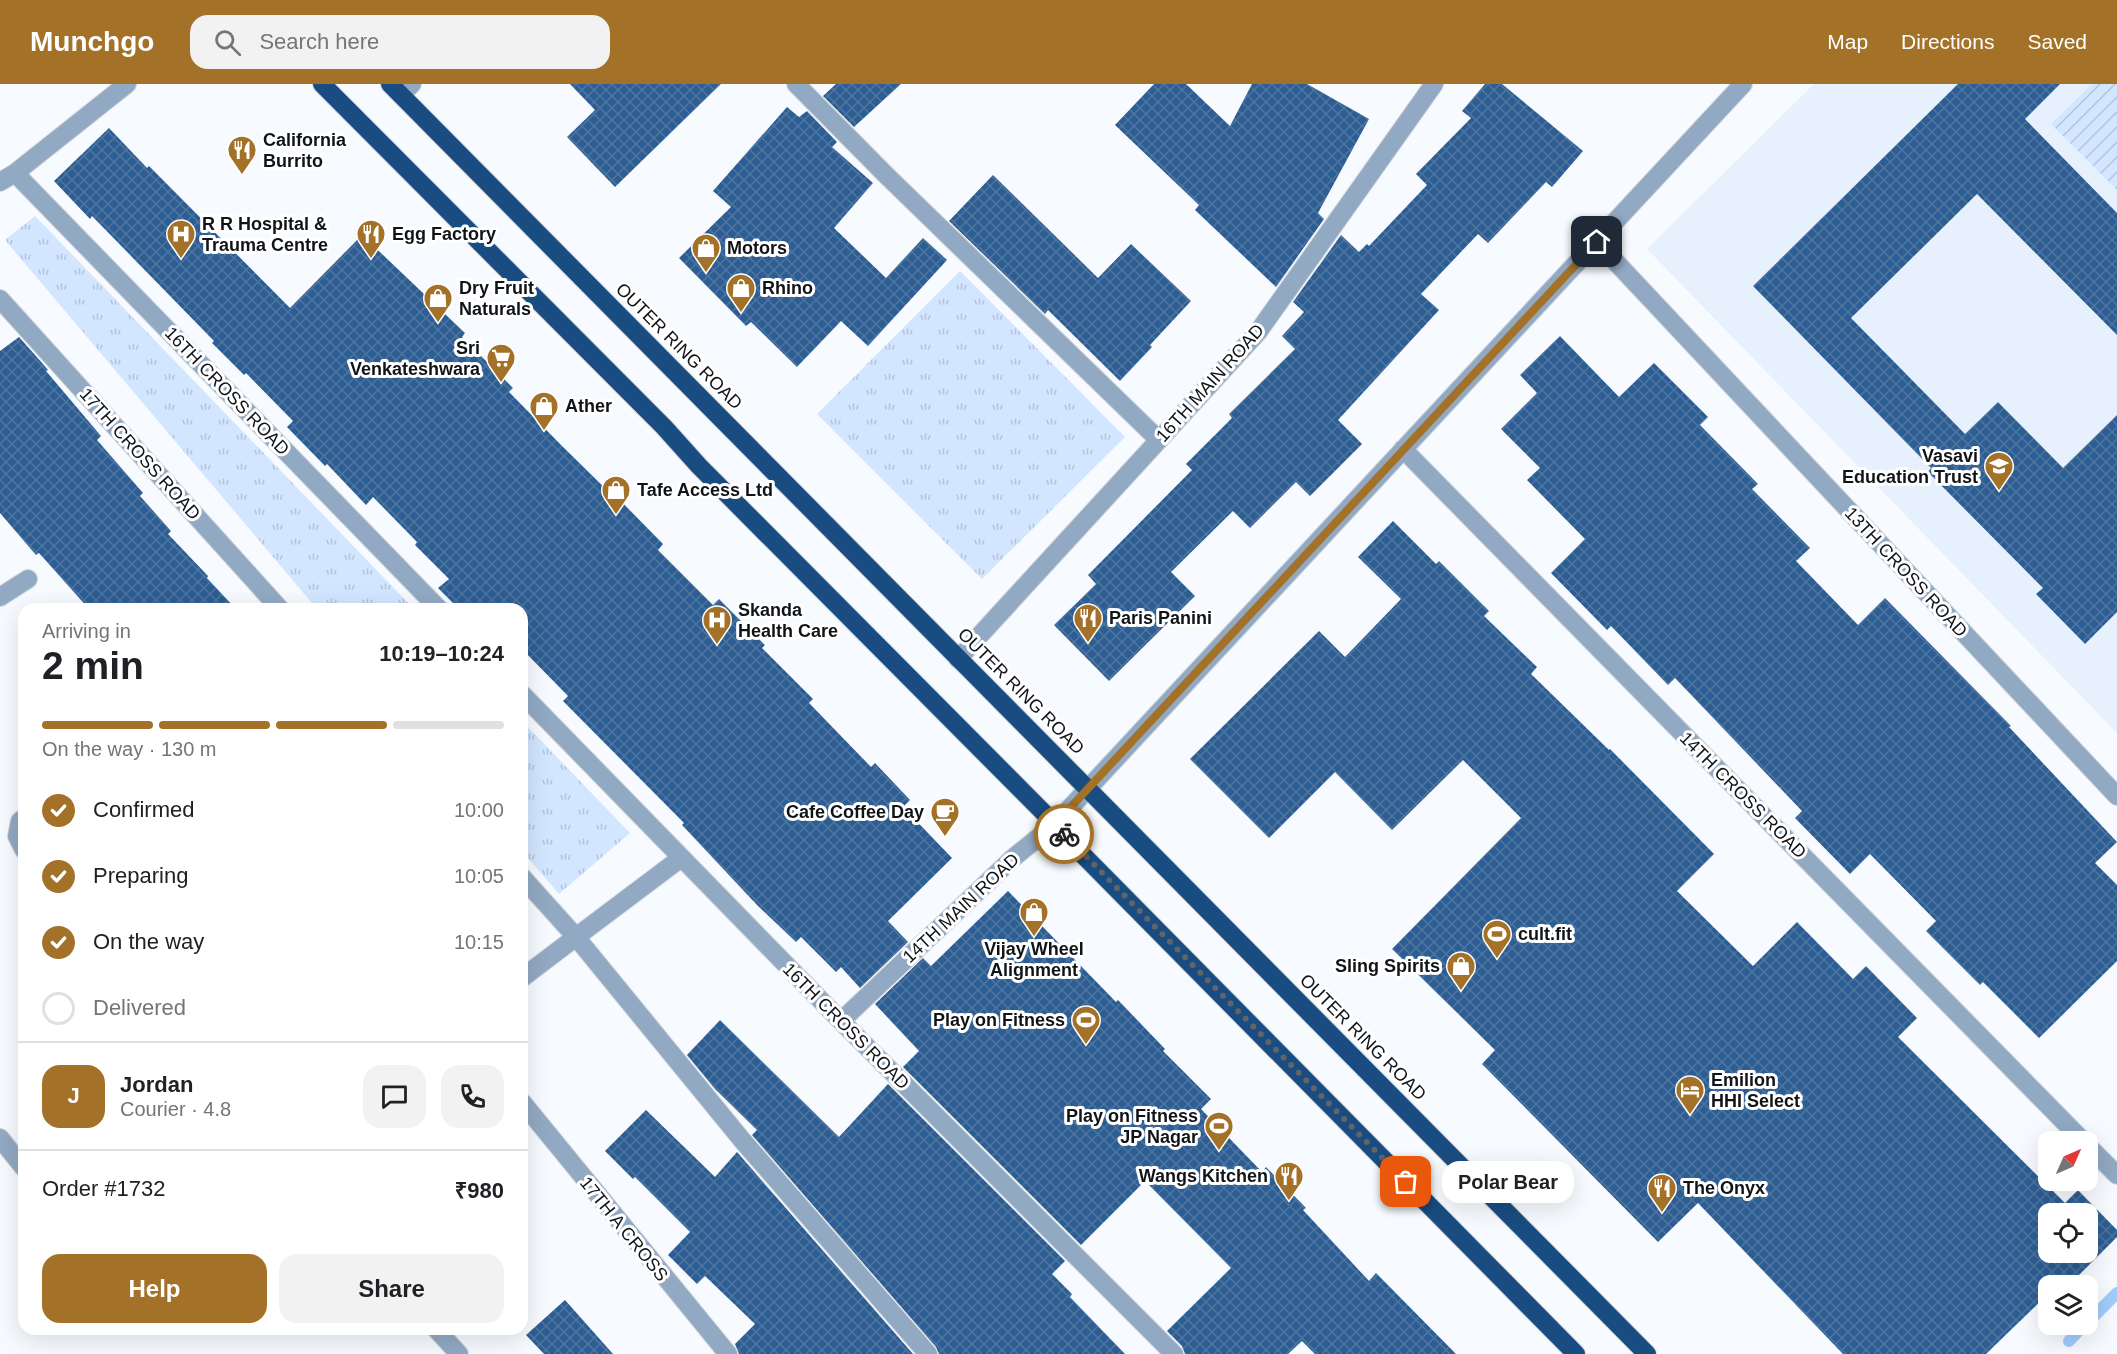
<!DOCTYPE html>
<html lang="en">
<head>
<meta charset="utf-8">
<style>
	body { margin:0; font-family:Helvetica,sans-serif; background:#f2f2f2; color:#202124; height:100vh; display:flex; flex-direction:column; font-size:22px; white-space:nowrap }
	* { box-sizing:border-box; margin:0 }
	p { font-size:20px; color:#757577 }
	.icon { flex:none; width:33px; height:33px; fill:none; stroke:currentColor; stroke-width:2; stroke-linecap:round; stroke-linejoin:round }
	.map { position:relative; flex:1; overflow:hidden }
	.panel { position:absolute; left:18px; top:519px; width:510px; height:732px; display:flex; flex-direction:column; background:#fff; border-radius:18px; box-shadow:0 6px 24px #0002 }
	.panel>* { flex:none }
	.needle { width:39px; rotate:45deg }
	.fabs { position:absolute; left:2038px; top:1047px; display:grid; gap:12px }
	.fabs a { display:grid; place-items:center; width:60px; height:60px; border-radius:12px; background:#fff; box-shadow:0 6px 24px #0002; font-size:30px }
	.pin { position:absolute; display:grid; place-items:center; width:51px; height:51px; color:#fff; margin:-26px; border-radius:12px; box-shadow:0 3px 9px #0006 }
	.courier { position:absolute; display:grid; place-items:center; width:60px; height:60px; margin:-30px; border:4px solid #a37127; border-radius:50%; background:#fff; color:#222; box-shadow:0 2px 8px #0007 }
	.bubble { position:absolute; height:42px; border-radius:18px; background:#fff; box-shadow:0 6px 24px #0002; font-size:20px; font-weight:600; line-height:42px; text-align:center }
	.summary em { font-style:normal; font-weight:600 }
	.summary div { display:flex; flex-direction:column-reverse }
	.summary { display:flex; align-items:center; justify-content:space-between; height:102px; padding:0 24px }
	h1 { font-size:39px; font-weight:600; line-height:45px }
	.bar { display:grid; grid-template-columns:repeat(4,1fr); gap:9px 6px; align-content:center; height:72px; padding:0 24px }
	.bar i { height:8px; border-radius:4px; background:#e0e0e0 }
	.bar .current { background:#a37127 }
	.bar p { grid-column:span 4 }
	.line { display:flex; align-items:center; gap:15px; padding:0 24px; border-top:2px solid #e0e0e0 }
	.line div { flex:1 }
	.round { display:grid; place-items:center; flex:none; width:63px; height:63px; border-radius:18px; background:#f2f2f2 }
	ol { padding:0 24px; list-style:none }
	li { display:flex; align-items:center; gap:18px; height:66px }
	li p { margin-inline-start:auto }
	li .icon { padding:6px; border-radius:50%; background:#a37127; color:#fff; stroke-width:4 }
	li:last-child { color:#757577 }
	li i { width:33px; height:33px; border:3px solid #e0e0e0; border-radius:50% }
	.primary-button { display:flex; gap:12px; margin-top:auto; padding:12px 24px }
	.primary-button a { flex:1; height:69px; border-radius:18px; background:#a37127; color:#fff; font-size:24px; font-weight:600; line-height:69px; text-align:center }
	.primary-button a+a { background:#f2f2f2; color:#202124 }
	header { display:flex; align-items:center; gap:36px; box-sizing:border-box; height:84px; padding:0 30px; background:#a37127; color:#fff }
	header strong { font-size:28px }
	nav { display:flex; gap:33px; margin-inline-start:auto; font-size:21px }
	.search { width:420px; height:54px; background:#f2f2f2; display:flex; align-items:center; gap:15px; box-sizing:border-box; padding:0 21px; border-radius:18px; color:#757577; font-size:22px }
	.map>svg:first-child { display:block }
</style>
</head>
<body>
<header>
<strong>Munchgo</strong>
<div class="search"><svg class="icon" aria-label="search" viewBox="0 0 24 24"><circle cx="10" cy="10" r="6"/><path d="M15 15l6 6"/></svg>Search here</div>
<nav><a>Map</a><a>Directions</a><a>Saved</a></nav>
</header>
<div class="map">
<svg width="2117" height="1270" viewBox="0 0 2117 1270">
	<defs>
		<pattern id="grass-tufts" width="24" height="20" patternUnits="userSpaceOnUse" patternTransform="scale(1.5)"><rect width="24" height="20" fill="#d2e6ff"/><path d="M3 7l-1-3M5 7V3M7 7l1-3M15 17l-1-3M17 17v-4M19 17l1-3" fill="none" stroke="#b3c4da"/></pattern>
		<pattern id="garden-furrows" width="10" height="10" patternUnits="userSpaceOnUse" patternTransform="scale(1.5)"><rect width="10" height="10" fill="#d2e6ff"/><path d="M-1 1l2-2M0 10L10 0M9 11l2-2" fill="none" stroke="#b3c4da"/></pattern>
		<pattern id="building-cross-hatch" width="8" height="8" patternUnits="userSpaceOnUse" patternTransform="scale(1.5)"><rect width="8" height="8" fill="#2c5e94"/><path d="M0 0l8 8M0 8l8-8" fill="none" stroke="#4f749d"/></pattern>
	</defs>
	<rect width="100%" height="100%" fill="#f7fafe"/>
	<!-- built -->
	<path fill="#e7f1fe" d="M1814 0H2117V649L1647 165Z"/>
	<!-- grass -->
	<path fill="url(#grass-tufts)" d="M35 132 414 525H317L5 156Z
		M960 187 1125 353 982 495 817 330Z
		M522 637 630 749 559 810 522 767Z"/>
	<!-- garden -->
	<path fill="url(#garden-furrows)" d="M2092 0H2117V106L2051 40Z"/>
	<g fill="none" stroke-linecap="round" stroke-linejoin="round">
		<!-- stream -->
		<path stroke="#a2ccfd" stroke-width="12" d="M2088 1238 2117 1209
			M2069 1257 2085 1240"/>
	</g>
	<!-- building -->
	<path fill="url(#building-cross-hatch)" fill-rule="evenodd" d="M570 0H721L615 103 567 53 595 26Z
		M836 0H901L854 43 823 12Z
		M1154 0H1186L1230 42 1252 0H1307L1369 35 1318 129 1324 135 1276 203 1195 126 1199 121 1115 41Z
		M1485 0H1502L1583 67 1552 103 1546 98 1488 159 1478 150 1421 210 1439 226 1338 336 1362 360 1310 412 1296 398 1250 444 1233 427 1171 488 1195 512 1109 597 1054 541 1096 500 1088 491 1192 386 1186 380 1232 334 1229 330 1295 265 1282 252 1304 228 1293 218 1341 151 1359 168 1367 160 1369 162 1427 101 1416 90 1471 34 1462 27Z
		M1958 0H2060L2025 35 2117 129V251L1977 110 1851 234 1965 350 1998 318 2063 384 2117 331V528L2085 560 2036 510 2043 504 1928 388 1931 384 1753 202Z
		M787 23 799 33 807 27 837 58 832 63 873 99 834 144 886 194 923 154 947 176 868 262 841 237 797 283 751 238 746 242 679 174 731 123 713 107Z
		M109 44 147 84 149 82 290 224 362 151 465 249 462 253 513 304 509 308 562 362 613 412 615 411 663 460 658 466 713 521 719 515 765 561 762 564 813 615 809 619 871 683 875 679 910 716 903 723 952 774 888 837 908 858 860 904 841 883 836 888 801 853 796 858 758 822 682 741 684 739 563 617 568 612 522 565V525H459L438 504 449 495 415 461 417 458 373 413 366 421 327 380 325 382 287 343 293 337 246 289 244 291 212 259 214 257 92 132 90 135 54 97Z
		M993 91 1098 194 1131 160 1191 217 1150 261 1152 263 1120 297 1048 226 1045 230 949 137Z
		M1560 252 1619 313 1654 279 1708 333 1700 341 1758 400 1752 405 1810 464 1796 477 1858 541 1885 514 2011 642 2009 643 2117 758 2095 779 2117 801V877L2039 954 1983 898 1980 901 1926 847 1936 837 1870 770 1850 790 1795 734 1802 727 1675 594 1668 601 1611 542 1607 546 1551 489 1585 455 1527 396 1540 384 1501 345 1537 309 1520 291Z
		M19 253 43 280 48 286 46 287 101 352 97 356 143 409 140 412 171 447 168 450 208 492 207 494 236 525H89L39 469 36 471 0 429V267Z
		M1393 437 1436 480 1439 477 1489 527 1484 532 1537 583 1531 590 1609 666 1610 665 1714 770 1677 807 1753 882 1797 838 1853 895 1866 882 1917 934 1898 953 2065 1119 2078 1106 2117 1146V1153L2068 1202H2049V1209L1986 1270H1843L1698 1119 1658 1158 1482 980 1495 966 1392 865 1521 734 1463 676 1392 746 1335 688 1269 754 1190 675 1319 547 1345 573 1401 515 1358 473ZM2049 1130H2088V1168H2049Z
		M1008 807 1116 918 1118 916 1165 965 1163 967 1211 1015 1201 1025 1262 1088 1266 1083 1306 1124 1303 1126 1369 1197 1376 1189 1456 1270H1315L1302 1257 1288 1270H1185L1182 1262 1167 1247 1231 1184 1145 1097 1081 1161 903 983 919 967 875 920 923 874 931 882Z
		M720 936 839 1053 888 1000 1065 1177 1052 1190 1072 1210 1070 1213 1125 1270H939L936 1263 752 1051 757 1046 715 1005 687 971Z
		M646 1026 715 1093 737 1068 913 1270H739L735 1260 755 1240 705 1192 697 1200 668 1171 690 1148 635 1093 633 1095 605 1067Z
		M565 1216 613 1270H544L526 1251Z"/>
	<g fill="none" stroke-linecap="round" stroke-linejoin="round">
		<!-- minor casing -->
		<g stroke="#d2d5d9" stroke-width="20">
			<path id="minor" d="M796 0 886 91 1159 356
				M401 11 412 0
				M15 89 439 525
				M0 98 15 89 127 0
				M1597 158 2117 712
				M0 215 280 525
				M1403 365 2084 1058
				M0 513 28 495
				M958 575 1258 248 1434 0
				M522 610 841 937 1174 1270
				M24 734 20 737 17 752 24 766
				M681 774 576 853 742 1056 928 1270
				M522 793 576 853 522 894
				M841 937 1013 774 1055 740 1743 0
				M522 1018 728 1270
				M0 1054 24 1084
				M2088 1062 2117 1091
				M436 1245 459 1270"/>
		</g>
		<!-- highway casing -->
		<g stroke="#d2d5d9" stroke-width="20">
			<path id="highway" d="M322 0 664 343 699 382 1055 740 1078 766 1576 1270
				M390 0 1647 1270"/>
		</g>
		<!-- minor -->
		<use href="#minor" stroke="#92a9c3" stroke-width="18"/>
		<!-- highway -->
		<use href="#highway" stroke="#194c80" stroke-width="18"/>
	</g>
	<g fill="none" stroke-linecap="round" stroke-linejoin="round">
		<!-- done -->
		<path stroke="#626468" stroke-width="6" stroke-dasharray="0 10.8" d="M1064 750 1406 1098"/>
		<!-- route -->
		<path stroke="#a37127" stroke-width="8" d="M1064 750 1055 740 1597 158"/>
	</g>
	<!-- icons -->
	<defs>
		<g id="restaurant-pin" transform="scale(1.5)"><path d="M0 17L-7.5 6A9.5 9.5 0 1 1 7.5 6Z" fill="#a37127" stroke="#fff"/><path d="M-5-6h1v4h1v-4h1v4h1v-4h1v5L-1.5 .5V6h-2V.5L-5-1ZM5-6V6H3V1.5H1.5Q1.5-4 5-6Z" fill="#fff"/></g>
		<g id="hospital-pin" transform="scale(1.5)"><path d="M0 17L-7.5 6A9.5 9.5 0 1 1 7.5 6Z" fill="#a37127" stroke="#fff"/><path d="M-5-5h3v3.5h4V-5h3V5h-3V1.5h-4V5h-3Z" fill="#fff"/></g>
		<g id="shop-pin" transform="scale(1.5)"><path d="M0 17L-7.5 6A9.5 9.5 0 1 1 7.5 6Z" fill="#a37127" stroke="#fff"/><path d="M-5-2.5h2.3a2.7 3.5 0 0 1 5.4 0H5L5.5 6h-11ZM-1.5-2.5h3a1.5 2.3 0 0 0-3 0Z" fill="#fff"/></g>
		<g id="supermarket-pin" transform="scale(1.5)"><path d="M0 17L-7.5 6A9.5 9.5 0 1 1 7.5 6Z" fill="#a37127" stroke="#fff"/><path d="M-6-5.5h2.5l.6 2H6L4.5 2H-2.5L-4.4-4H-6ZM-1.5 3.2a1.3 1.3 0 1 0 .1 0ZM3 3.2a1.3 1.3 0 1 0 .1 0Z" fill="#fff"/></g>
		<g id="university-pin" transform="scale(1.5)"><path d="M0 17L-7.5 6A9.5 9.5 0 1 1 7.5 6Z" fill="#a37127" stroke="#fff"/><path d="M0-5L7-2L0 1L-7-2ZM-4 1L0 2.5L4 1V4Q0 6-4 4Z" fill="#fff"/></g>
		<g id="cafe-pin" transform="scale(1.5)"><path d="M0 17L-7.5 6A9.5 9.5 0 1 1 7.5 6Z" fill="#a37127" stroke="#fff"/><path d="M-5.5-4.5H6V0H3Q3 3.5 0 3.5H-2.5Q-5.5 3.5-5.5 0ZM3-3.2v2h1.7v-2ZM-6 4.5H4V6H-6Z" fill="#fff"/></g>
		<g id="stadium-pin" transform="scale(1.5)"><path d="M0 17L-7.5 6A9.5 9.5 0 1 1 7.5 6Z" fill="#a37127" stroke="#fff"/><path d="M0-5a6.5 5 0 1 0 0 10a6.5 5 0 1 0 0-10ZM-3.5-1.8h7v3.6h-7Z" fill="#fff"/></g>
		<g id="hotel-pin" transform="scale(1.5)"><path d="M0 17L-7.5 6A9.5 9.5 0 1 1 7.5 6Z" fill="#a37127" stroke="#fff"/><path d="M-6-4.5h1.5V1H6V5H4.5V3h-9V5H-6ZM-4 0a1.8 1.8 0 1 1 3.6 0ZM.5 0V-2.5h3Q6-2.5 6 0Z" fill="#fff"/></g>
	</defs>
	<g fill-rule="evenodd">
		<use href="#restaurant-pin" x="242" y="66"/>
		<use href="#hospital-pin" x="181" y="150"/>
		<use href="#restaurant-pin" x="371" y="150"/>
		<use href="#shop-pin" x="706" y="164"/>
		<use href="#shop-pin" x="741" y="204"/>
		<use href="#shop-pin" x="438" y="214"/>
		<use href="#supermarket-pin" x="501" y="274"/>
		<use href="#shop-pin" x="544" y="322"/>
		<use href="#university-pin" x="1999" y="382"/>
		<use href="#shop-pin" x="616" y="406"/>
		<use href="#restaurant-pin" x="1088" y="534"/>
		<use href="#hospital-pin" x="717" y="536"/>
		<use href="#cafe-pin" x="945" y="728"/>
		<use href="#shop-pin" x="1034" y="828"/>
		<use href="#stadium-pin" x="1497" y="850"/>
		<use href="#shop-pin" x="1461" y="882"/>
		<use href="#stadium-pin" x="1086" y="936"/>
		<use href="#hotel-pin" x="1690" y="1006"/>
		<use href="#stadium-pin" x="1219" y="1042"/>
		<use href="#restaurant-pin" x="1289" y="1092"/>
		<use href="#restaurant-pin" x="1662" y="1104"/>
	</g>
	<g text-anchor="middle" stroke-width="6" stroke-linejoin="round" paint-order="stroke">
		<!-- poi labels -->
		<g font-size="18" font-weight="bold" fill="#111417" stroke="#fff" text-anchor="start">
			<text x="263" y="62">California<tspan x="263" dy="21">Burrito</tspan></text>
			<text x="202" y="146">R R Hospital &amp;<tspan x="202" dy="21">Trauma Centre</tspan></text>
			<text x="392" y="156">Egg Factory</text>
			<text x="727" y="170">Motors</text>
			<text x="459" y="210">Dry Fruit<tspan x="459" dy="21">Naturals</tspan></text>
			<text x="762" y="210">Rhino</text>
			<text x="480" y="270" text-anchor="end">Sri<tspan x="480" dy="21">Venkateshwara</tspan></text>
			<text x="565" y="328">Ather</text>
			<text x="1978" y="378" text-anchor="end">Vasavi<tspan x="1978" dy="21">Education Trust</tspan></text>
			<text x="637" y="412">Tafe Access Ltd</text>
			<text x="738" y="532">Skanda<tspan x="738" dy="21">Health Care</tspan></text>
			<text x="1109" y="540">Paris Panini</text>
			<text x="924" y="734" text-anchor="end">Cafe Coffee Day</text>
			<text x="1518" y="856">cult.fit</text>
			<text x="1034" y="871" text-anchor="middle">Vijay Wheel<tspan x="1034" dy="21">Alignment</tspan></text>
			<text x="1440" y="888" text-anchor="end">Sling Spirits</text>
			<text x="1065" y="942" text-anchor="end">Play on Fitness</text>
			<text x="1711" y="1002">Emilion<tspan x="1711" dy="21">HHI Select</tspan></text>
			<text x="1198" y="1038" text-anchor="end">Play on Fitness<tspan x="1198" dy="21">JP Nagar</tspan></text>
			<text x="1268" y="1098" text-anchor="end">Wangs Kitchen</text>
			<text x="1683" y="1110">The Onyx</text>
		</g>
		<!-- street labels -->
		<g font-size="18" fill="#111417" stroke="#fff">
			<text transform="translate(679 262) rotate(45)" y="6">OUTER RING ROAD</text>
			<text transform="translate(1210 299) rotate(-48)" y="6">16TH MAIN ROAD</text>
			<text transform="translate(227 307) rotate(46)" y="6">16TH CROSS ROAD</text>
			<text transform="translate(140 370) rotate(48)" y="6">17TH CROSS ROAD</text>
			<text transform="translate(1906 488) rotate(47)" y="6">13TH CROSS ROAD</text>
			<text transform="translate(1021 607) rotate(45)" y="6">OUTER RING ROAD</text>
			<text transform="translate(1743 711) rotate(45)" y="6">14TH CROSS ROAD</text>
			<text transform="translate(961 824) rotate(-43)" y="6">14TH MAIN ROAD</text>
			<text transform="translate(846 942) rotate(45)" y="6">16TH CROSS ROAD</text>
			<text transform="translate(1363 953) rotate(45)" y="6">OUTER RING ROAD</text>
			<text transform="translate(624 1145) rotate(51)" y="6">17TH A CROSS</text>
		</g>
	</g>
</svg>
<div class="fabs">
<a><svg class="needle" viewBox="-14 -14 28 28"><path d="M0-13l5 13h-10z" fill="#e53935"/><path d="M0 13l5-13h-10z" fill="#757577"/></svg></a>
<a><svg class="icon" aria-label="locate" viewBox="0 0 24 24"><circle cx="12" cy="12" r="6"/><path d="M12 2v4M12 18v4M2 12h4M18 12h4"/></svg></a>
<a><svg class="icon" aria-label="layers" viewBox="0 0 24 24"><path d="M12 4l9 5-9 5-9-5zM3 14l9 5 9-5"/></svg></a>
</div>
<div class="pin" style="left:1406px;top:1098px;background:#ea580c"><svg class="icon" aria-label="bag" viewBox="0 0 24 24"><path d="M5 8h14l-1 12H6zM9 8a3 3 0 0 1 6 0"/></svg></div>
<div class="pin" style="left:1597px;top:158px;background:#1f2937"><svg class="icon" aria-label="home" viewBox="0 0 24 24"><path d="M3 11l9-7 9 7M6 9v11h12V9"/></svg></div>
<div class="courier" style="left:1064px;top:750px"><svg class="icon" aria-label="bike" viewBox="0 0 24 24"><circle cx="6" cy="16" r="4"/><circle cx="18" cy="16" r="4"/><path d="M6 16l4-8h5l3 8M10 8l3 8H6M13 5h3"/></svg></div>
<div class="bubble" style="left:1442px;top:1077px;width:132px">Polar Bear</div>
<section class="panel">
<div class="summary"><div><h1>2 min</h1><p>Arriving in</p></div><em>10:19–10:24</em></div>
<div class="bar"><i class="current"></i><i class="current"></i><i class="current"></i><i></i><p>On the way · 130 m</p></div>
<ol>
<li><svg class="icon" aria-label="check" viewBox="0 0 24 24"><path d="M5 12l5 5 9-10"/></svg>Confirmed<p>10:00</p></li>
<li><svg class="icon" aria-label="check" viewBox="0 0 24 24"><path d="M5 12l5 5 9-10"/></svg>Preparing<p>10:05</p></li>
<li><svg class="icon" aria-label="check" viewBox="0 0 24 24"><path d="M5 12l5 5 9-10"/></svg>On the way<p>10:15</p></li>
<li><i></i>Delivered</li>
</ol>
<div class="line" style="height:108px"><b class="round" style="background:#a37127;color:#fff">J</b><div><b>Jordan</b><p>Courier · 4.8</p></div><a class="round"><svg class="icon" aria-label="chat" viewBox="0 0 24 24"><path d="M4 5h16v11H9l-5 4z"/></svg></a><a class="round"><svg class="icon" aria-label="phone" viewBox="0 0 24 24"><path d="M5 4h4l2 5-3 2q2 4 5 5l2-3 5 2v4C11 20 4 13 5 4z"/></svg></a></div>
<div class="line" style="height:78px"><div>Order #1732</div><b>₹980</b></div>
<div class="primary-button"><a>Help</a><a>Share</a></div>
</section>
</div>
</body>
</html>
